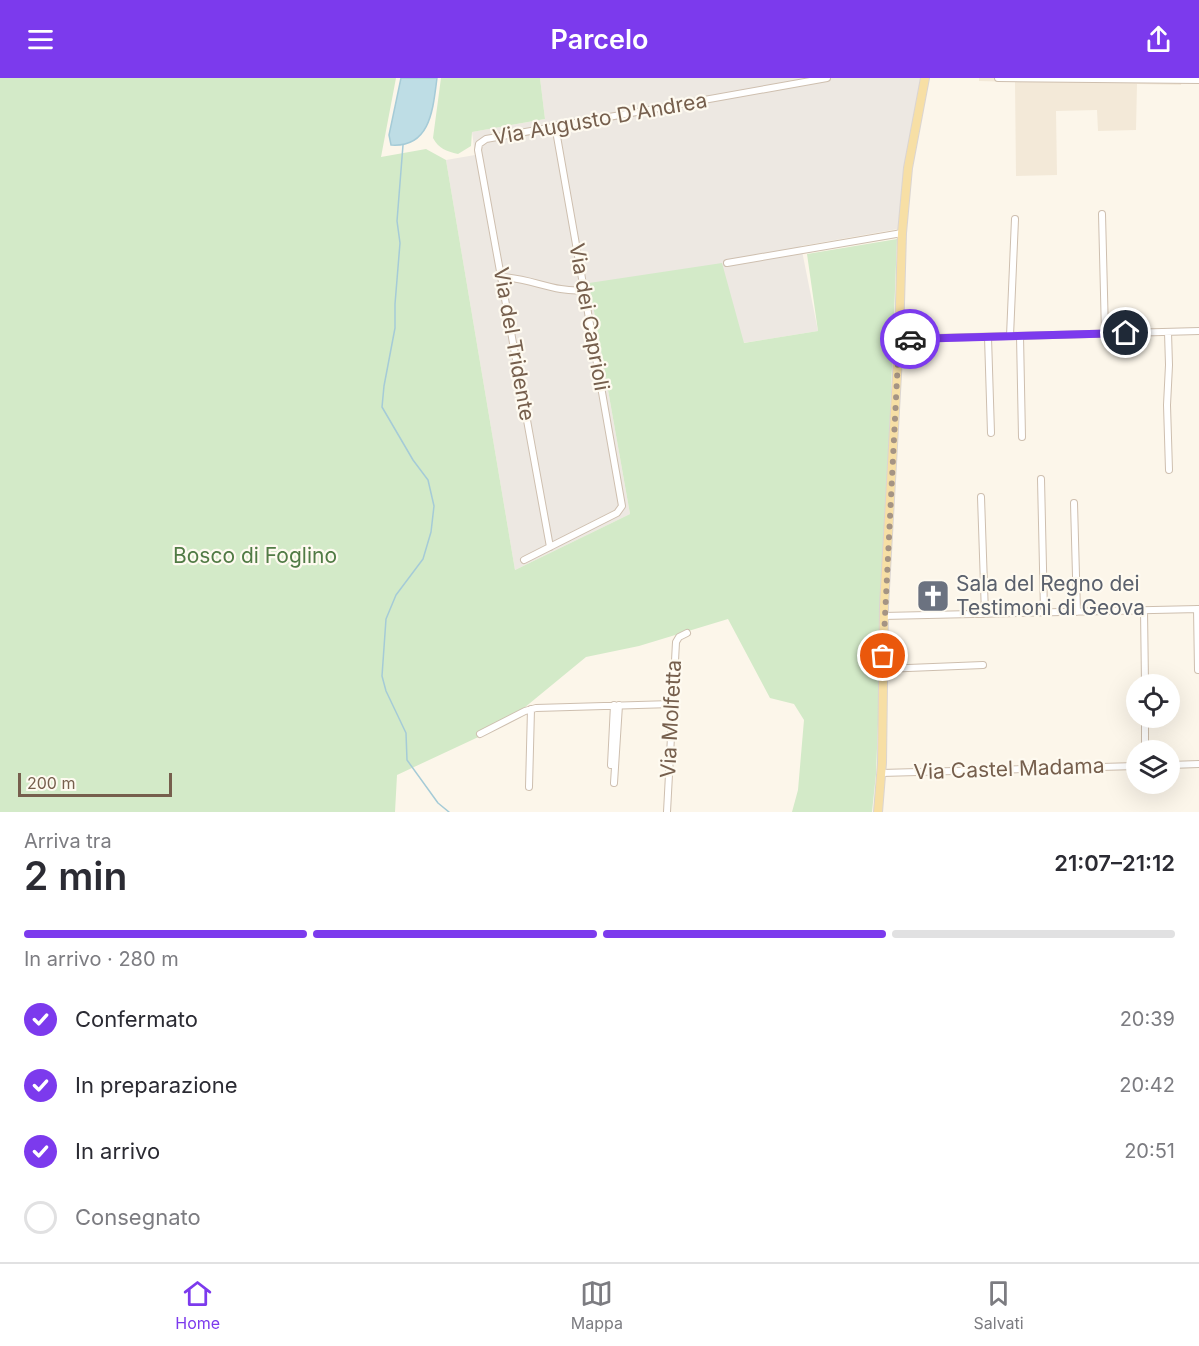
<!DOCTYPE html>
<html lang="it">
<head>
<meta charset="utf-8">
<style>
	body { margin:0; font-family:Inter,sans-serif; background:#f7f7f7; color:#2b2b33; height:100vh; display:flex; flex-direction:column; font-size:22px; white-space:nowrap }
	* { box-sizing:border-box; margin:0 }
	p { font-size:20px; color:#7c7c81 }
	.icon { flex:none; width:33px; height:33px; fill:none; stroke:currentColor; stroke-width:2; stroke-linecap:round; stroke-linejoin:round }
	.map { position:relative; height:734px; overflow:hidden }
	.panel { display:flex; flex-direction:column; background:#fff; flex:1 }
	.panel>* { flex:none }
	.controls { position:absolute; left:1126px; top:596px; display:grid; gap:12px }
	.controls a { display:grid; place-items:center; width:54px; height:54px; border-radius:50%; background:#fff; box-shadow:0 6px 24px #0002; font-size:30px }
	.scale { position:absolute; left:18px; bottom:15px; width:154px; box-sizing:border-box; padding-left:6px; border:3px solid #765f4d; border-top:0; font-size:16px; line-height:21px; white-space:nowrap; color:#765f4d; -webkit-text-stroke:4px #fefaf0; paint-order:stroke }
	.pin { position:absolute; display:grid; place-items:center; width:51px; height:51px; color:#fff; margin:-26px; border:3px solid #fff; border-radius:50%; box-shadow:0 2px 6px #0007 }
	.courier { position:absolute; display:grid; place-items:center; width:60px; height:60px; margin:-30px; border:4px solid #7c3aed; border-radius:50%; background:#fff; color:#222; box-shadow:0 2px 8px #0007 }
	.headline em { font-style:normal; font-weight:600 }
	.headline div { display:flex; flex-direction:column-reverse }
	.headline { display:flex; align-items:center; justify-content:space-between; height:102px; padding:0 24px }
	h1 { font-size:39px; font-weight:600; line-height:45px }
	.bar { display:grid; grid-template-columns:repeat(4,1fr); gap:9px 6px; align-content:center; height:72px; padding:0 24px }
	.bar i { height:8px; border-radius:4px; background:#e1e1e2 }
	.bar .active { background:#7c3aed }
	.bar p { grid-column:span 4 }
	ol { padding:0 24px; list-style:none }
	li { display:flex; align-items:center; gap:18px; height:66px }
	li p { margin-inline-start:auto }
	li .icon { padding:6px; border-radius:50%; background:#7c3aed; color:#fff; stroke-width:4 }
	li:last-child { color:#7c7c81 }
	li i { width:33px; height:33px; border:3px solid #e1e1e2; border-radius:50% }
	header { display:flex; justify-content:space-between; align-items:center; height:78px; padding:0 24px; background:#7c3aed; color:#fff; font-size:27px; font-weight:600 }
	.tabs { display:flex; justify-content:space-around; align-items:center; height:84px; border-top:2px solid #e1e1e2; background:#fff; font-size:16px; color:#7c7c81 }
	.tabs a { display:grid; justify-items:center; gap:3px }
	.tabs .active { color:#7c3aed }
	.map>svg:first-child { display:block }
</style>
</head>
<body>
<header><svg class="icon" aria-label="menu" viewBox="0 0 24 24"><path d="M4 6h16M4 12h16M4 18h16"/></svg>Parcelo<svg class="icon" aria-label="share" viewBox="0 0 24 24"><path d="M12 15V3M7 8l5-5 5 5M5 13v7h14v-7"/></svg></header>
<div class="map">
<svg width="1199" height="734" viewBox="0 0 1199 734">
	<rect width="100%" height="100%" fill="#fcf6ea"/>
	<!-- residential -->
	<path fill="#f3e9d8" d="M979 0H1182L1181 7 1137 6 1136 52 1098 53 1097 32 1056 33 1057 97 1016 98 1015 4 979 3Z"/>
	<!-- industrial -->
	<path fill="#ede8e2" d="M540 0H922L906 76 898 151 801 168 818 253 743 265 589 205 630 436 515 492 446 82 475 77 472 54 545 41Z"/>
	<!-- green -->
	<path fill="#d3eac8" d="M0 0H396L381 79 426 71 446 82 515 492 630 436 589 205 722 185 744 265 818 253 807 176 897 161 876 696 872 734H792L798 712 804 642 794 626 770 620 728 541 639 568 586 579 524 630 521 639 397 697 395 734H0Z
		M441 0H540L545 41 472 54 471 68 458 76C446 73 439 71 433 60Z"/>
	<!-- water -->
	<path fill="#bedde5" stroke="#a5cbd7" stroke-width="1.5" d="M401 0H437C433 30 431 70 391 67L389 57Z"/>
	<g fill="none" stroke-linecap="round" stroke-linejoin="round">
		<!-- stream -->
		<path stroke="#a5cbd7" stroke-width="1.5" d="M403 67 397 143 400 165 395 226V250L384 308 382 329 413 382 428 402 434 428 431 454 423 481 396 517 386 541 382 598 386 613 406 655 407 682 438 725 449 734"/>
		<!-- minor casing -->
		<g stroke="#cebfaf" stroke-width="8">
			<path id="minor" d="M998 0 1199 2
				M1102 136 1105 255
				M727 185 902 155
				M502 199C531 200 555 215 584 212
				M1168 254 1169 287 1167 327 1169 392
				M1010 258 1015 141
				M1020 258 1022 359
				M988 259 991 355
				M899 261 1199 253
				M1041 401 1044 534
				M981 419 985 536
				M1074 425 1077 534
				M550 469 478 72 479 66 486 61 827 0
				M524 482 617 435 622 428 555 47
				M1197 531 1198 592
				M1144 532 1145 606
				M883 538 1199 531
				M883 591 983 587
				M1145 639V672
				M480 656 525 633 536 630 672 626
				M611 687 614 627
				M1170 687 1199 686
				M881 695 1137 688
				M614 705 619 627
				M529 709 531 631
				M667 734 676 564 679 559 687 555"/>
		</g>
		<!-- major casing -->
		<g stroke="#dbd5d1" stroke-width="10">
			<path id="major" d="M878 734 882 685 884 528 899 261 902 155 908 90 925 0"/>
		</g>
		<!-- minor -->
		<use href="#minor" stroke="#fff" stroke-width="6"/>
		<!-- major -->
		<use href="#major" stroke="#f7dfa5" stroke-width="8"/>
	</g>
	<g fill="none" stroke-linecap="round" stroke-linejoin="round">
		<!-- done -->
		<path stroke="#a59484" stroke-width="6" stroke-dasharray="0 10.8" d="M883 578 899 261H910"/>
		<!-- route -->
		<path stroke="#7c3aed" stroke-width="8" d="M910 261 1126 255"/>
	</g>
	<!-- icons -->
	<defs>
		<g id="church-square" transform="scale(1.725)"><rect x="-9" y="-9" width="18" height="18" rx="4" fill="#6b7280" stroke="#fefaf0"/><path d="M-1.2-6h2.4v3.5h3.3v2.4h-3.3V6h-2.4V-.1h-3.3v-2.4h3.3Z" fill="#fff"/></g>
	</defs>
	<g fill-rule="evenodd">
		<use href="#church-square" x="933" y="518"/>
	</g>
	<g text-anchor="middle" stroke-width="4.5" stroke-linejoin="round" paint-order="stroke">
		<!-- street labels -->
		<g font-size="21" fill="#765f4d" stroke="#fefaf0">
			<text transform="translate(600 41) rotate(-10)" y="7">Via Augusto D'Andrea</text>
			<text transform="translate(589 239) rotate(80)" y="7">Via dei Caprioli</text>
			<text transform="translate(514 266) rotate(80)" y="7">Via del Tridente</text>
			<text transform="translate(671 641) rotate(-87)" y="7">Via Molfetta</text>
			<text transform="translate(1009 691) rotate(-2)" y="7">Via Castel Madama</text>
		</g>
		<!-- park labels -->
		<g font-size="21" fill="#517b45" stroke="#fefaf0">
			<text x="255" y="485">Bosco di Foglino</text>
		</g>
		<!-- worship labels -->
		<g font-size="21" fill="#5b616d" stroke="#fefaf0" text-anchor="start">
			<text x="956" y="513">Sala del Regno dei<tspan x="956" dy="24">Testimoni di Geova</tspan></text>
		</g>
	</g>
</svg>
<div class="controls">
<a><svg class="icon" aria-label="locate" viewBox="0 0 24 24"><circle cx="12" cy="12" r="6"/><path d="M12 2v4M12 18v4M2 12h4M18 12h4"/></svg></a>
<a><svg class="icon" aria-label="layers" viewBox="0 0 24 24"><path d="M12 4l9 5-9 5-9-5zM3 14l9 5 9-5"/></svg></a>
</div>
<div class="scale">200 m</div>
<div class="pin" style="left:883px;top:578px;background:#ea580c"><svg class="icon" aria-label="bag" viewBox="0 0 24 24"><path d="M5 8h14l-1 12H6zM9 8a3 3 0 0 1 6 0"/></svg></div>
<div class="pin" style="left:1126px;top:255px;background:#1f2937"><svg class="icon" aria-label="home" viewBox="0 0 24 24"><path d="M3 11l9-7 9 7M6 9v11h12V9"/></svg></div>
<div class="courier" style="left:910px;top:261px"><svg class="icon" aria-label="car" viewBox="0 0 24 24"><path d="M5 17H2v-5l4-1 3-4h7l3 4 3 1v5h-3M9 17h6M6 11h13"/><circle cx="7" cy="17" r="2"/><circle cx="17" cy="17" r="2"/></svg></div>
</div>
<section class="panel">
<div class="headline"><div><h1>2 min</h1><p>Arriva tra</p></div><em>21:07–21:12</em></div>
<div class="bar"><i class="active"></i><i class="active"></i><i class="active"></i><i></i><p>In arrivo · 280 m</p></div>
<ol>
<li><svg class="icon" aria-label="check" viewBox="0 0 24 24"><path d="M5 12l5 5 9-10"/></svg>Confermato<p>20:39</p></li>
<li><svg class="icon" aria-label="check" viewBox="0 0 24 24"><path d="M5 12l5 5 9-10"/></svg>In preparazione<p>20:42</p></li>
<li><svg class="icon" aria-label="check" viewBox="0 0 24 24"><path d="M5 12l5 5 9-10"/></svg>In arrivo<p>20:51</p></li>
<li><i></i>Consegnato</li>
</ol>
</section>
<nav class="tabs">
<a class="active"><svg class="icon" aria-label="home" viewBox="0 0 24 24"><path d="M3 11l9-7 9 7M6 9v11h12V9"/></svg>Home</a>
<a><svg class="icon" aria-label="map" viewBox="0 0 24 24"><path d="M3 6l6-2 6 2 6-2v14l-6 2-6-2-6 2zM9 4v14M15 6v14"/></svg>Mappa</a>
<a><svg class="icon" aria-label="saved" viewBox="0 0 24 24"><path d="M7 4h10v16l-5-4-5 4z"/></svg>Salvati</a>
</nav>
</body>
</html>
